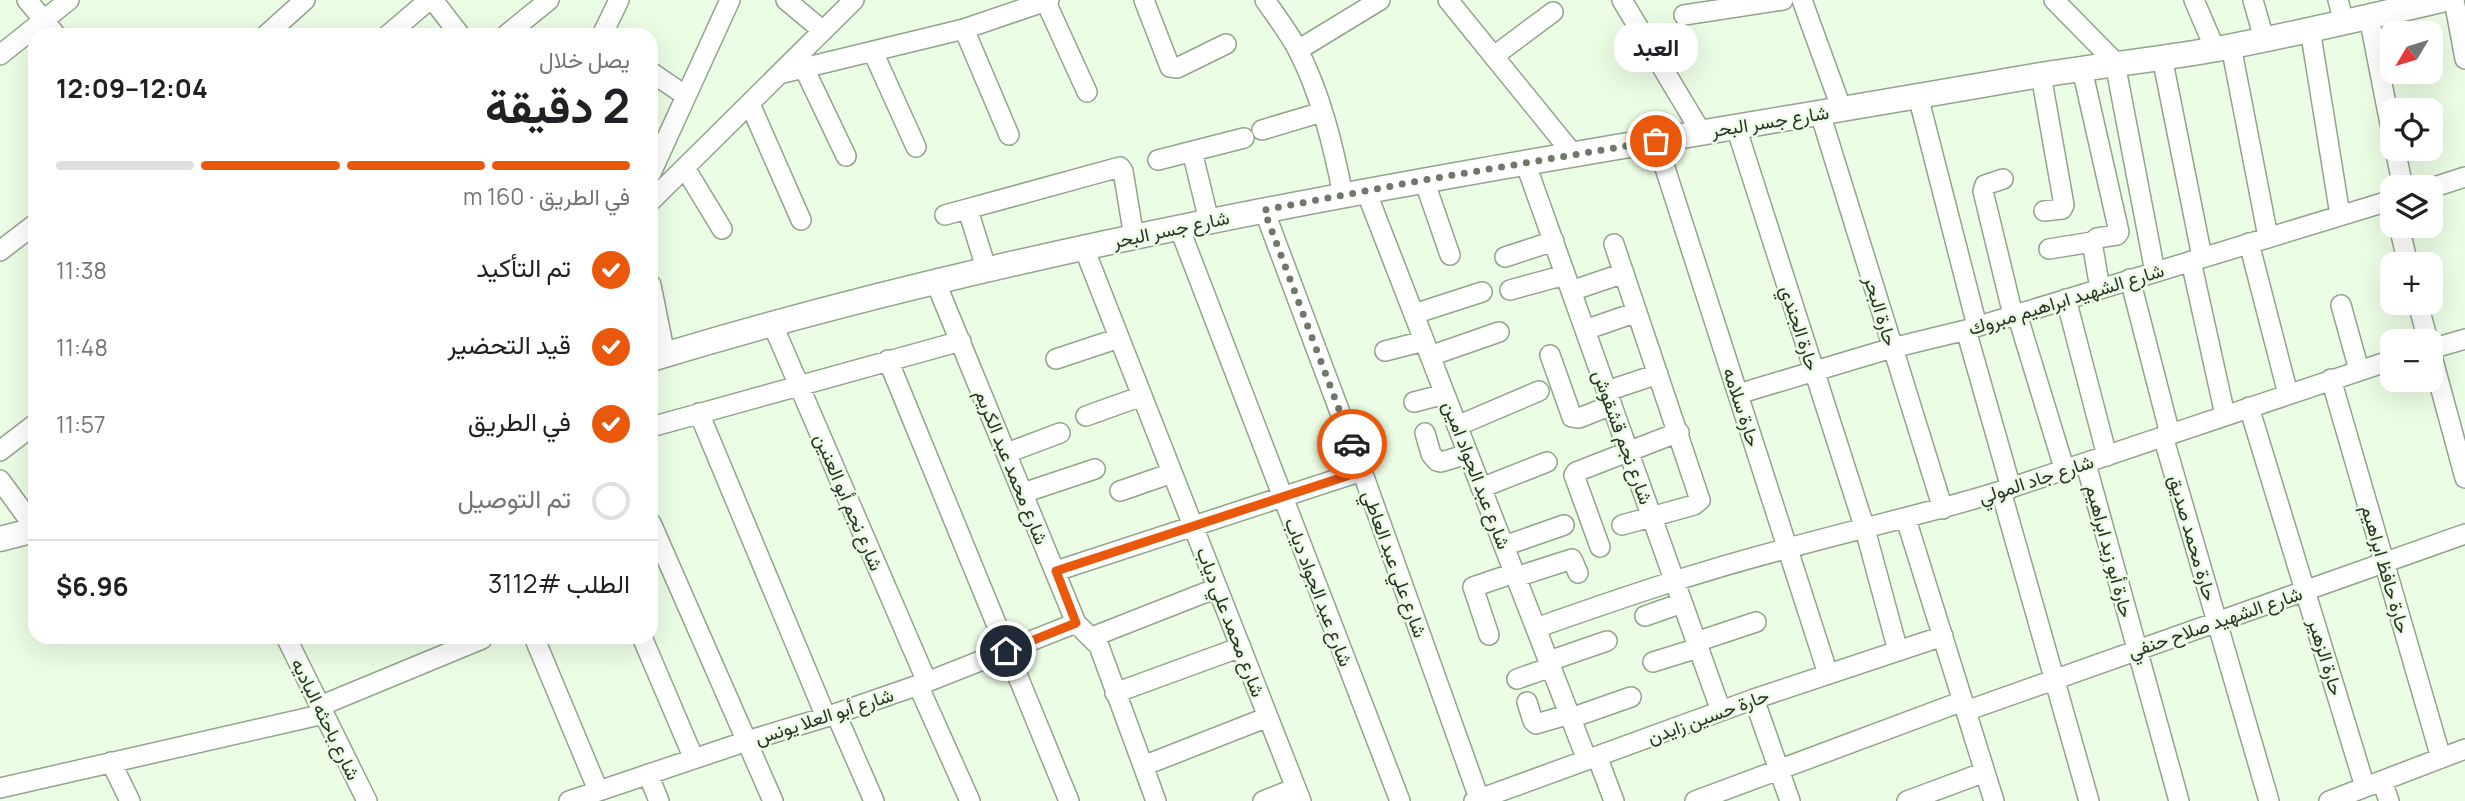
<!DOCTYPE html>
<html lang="ar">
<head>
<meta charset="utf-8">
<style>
	body { margin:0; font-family:Manrope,Vazirmatn,sans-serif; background:#f6f6f6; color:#202124; direction:rtl; height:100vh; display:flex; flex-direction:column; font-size:26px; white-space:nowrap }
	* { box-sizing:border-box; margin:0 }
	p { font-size:23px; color:#757577 }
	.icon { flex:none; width:38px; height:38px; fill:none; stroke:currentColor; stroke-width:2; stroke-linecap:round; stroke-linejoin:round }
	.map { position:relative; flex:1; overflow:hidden; direction:ltr }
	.sheet { position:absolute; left:28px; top:28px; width:630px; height:616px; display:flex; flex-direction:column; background:#fff; border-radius:21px; box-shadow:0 7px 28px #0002; direction:rtl }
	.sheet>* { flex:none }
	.needle { width:46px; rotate:232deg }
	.tools { position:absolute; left:2380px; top:21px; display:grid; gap:14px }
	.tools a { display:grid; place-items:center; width:63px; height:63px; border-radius:14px; background:#fff; box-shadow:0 7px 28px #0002; font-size:35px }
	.pin { position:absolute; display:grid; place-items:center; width:60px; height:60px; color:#fff; margin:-30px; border:4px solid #fff; border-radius:50%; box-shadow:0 2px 7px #0007 }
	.courier { position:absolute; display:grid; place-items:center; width:70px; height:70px; margin:-35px; border:5px solid #ea580c; border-radius:50%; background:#fff; color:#222; box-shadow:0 2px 9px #0007 }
	.bubble { position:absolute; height:49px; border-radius:21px; background:#fff; box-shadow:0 7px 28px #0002; font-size:23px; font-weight:700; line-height:49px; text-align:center; direction:rtl }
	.head em { font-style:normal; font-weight:700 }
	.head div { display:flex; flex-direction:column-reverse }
	.head { display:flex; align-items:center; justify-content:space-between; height:119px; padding:0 28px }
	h1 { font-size:46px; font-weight:700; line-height:52px }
	.bar { display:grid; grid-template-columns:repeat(4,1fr); gap:10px 7px; align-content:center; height:84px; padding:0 28px }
	.bar i { height:9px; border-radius:5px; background:#e0e0e0 }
	.bar .active { background:#ea580c }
	.bar p { grid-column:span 4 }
	.line { display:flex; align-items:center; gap:18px; padding:0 28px; border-top:2px solid #e0e0e0 }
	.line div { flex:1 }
	ol { padding:0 28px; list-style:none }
	li { display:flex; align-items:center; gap:21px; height:77px }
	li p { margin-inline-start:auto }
	li .icon { padding:7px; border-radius:50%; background:#ea580c; color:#fff; stroke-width:4 }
	li:last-child { color:#757577 }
	li i { width:38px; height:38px; border:4px solid #e0e0e0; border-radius:50% }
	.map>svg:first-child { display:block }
</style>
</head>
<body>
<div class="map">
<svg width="2465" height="801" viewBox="0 0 2465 801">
	<rect width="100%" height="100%" fill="#ecfde5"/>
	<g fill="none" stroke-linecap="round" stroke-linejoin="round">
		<!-- minor casing -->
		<g stroke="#93a38d" stroke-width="22">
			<path id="minor" d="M27 0 56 35
				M433 0 460 35
				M786 0 823 31
				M1045 0 1087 92
				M1144 0 1170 67 1177 68 1226 44
				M1265 0C1276 16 1289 33 1298 50 1321 95 1333 145 1343 195
				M1448 0 1573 154
				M1622 0 1701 132
				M1802 0 1842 110
				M2054 0 2117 64
				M2194 0 2215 49
				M2253 0 2264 39
				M2338 0 2344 22
				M2454 0 2465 59
				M1684 15 1783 0
				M2369 17 2392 134
				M964 29 1009 135
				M2310 29 2340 215
				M266 35 305 0
				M388 35 429 0
				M506 35 549 0
				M602 35 619 0
				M2231 46 2268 237
				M1298 50 1380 0
				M873 52 916 147
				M0 55 69 0
				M1494 56 1553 12
				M2162 57 2202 257
				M2115 63 2155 272
				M804 68 846 156
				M2082 69 2119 232 2117 235 2097 238 2092 242 2100 289
				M651 72 686 96
				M783 73 964 29 1049 0
				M2041 75 2064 205 2062 209 2044 211
				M1918 96 1977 326
				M750 104 801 220
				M1820 113 1943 509
				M1736 127 1865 529 1898 651
				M1262 130 1322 112
				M1656 140 1828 674
				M2395 149 2403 187
				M1192 151 1209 221
				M1158 160 1244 138
				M1525 162 1721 711
				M685 168 722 229
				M651 173 730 0
				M2003 179 1985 185 1983 191 2013 315
				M1424 180 1450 255
				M2431 188 2465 177
				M1366 191 1587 760
				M651 201 854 0
				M968 210 987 271
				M1264 210 1362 471 1480 801
				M945 215 1120 167 1123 171 1134 237
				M2399 226 2408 264
				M1179 227 1400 801
				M2249 243 2288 394
				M1614 244 1700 500 1694 505 1622 525
				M1084 248 1301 801
				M2049 249 2092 242
				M0 251 35 224
				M1505 257 1554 241
				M2191 261 2225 415
				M2130 279 2170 434
				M936 283 1076 623 1099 646 1156 801
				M651 285 665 355
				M1510 290 1565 275
				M1571 291 1624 273
				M2066 299 2107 456
				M2418 303 2428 341
				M2341 305 2359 370
				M1414 314 1482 292
				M2017 314 2065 471
				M772 323 927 682
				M1585 330 1637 312
				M1966 330 2011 488
				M2431 349 2465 339
				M1385 351 1424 341
				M2431 353 2465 478
				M1550 355 1572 417 1579 418 1612 405
				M1430 356 1499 332
				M1056 359 1119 338
				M888 360 1069 801
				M2331 379 2441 758
				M1607 391 1658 374
				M1738 394 1892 348 1966 330 2392 200
				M1414 402 1445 394
				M2249 407 2365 787
				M699 413 826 717
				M1086 416 1142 396
				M1457 426 1539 391
				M651 427 961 341
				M1425 433 1431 454 1437 461 1441 462 1468 454
				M2163 436 2269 801
				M0 451 35 424
				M1007 453 1060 433
				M2086 464 2179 801
				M0 480 35 528
				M1481 488 1547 462
				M1120 491 1172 473
				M2001 491 2089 801
				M1023 493 1095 469
				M1906 519 1994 801
				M651 523 773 801
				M1504 546 1564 525
				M1600 547 1574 475 1576 472 1679 432
				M1056 571 1362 471
				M1516 577 1572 559 1578 573
				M1645 616 1682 603
				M1536 628C1618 599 1700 571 1785 549 1857 529 1930 513 2001 491L2392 360
				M1489 635 1473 587 1514 573
				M286 637 367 801
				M534 637 598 790
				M642 637 694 759
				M1092 637 1217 588
				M1696 642 1756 622
				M1549 661 1607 641
				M1653 662 1698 648
				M1517 679 1551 667
				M918 685 970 801
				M1115 693 1241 647
				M1754 699 1790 801
				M1527 702 1533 721 1536 724 1570 714
				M320 706 482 639
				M1966 711 2465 534
				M836 714 874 801
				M1571 718 1631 697
				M1597 756 1614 801
				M111 762 130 801
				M1143 766 1268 717
				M648 774 659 801
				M2382 781 2389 801
				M0 788 324 714
				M569 801 747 741 826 717 927 682 1076 623
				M1263 801 1296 788
				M1474 801 1754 699 1943 636
				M1695 801 1963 701
				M1907 801 1985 772
				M2329 801 2465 749"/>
		</g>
		<!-- major casing -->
		<g stroke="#93a38d" stroke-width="27">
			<path id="major" d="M651 359C1097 223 1560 159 2017 79 2084 67 2151 61 2217 49 2292 35 2367 17 2441 0
				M0 539 35 530"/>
		</g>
		<!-- minor -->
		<use href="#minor" stroke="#fff" stroke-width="19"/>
		<!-- major -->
		<use href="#major" stroke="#fff" stroke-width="24"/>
	</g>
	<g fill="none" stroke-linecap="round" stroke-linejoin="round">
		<!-- done -->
		<path stroke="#6f786a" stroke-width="7" stroke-dasharray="0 12.6" d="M1352 444 1264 210 1424 180 1656 141"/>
		<!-- route -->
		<path stroke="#ea580c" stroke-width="9" d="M1006 651 1076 623 1056 571 1362 471 1352 444"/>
	</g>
	<g text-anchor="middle" stroke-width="5" stroke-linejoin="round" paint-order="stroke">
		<!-- street labels -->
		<g font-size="19" fill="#2b3128" stroke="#ecfde5">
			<text transform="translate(1770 121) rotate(-9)" y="7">شارع جسر البحر</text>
			<text transform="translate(1171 229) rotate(-12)" y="7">شارع جسر البحر</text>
			<text transform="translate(2066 299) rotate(-17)" y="7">شارع الشهيد ابراهيم مبروك</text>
			<text transform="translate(1881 311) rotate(73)" y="7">حارة البحر</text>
			<text transform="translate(1800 328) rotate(72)" y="7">حارة الجندي</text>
			<text transform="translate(1742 407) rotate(72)" y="7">حارة سلامه</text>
			<text transform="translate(1623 437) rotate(70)" y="7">شارع نجم قشقوش</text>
			<text transform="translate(1012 467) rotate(68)" y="7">شارع محمد عبد الكريم</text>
			<text transform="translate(1477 475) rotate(69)" y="7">شارع عبد الجواد امين</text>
			<text transform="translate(2036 479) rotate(-18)" y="7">شارع جاد المولي</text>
			<text transform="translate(849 502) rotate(67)" y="7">شارع نجم أبو العنين</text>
			<text transform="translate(2193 538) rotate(74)" y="7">حارة محمد صديق</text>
			<text transform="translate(2110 551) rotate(75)" y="7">حارة أبو زيد ابراهيم</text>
			<text transform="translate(1395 564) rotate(70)" y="7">شارع علي عبد العاطي</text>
			<text transform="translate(2386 569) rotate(74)" y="7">حارة حافظ ابراهيم</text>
			<text transform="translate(1319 592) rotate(69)" y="7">شارع عبد الجواد دياب</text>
			<text transform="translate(1231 622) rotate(69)" y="7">شارع محمد علي دياب</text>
			<text transform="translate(2215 622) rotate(-19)" y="7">شارع الشهيد صلاح حنفي</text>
			<text transform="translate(2326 657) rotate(73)" y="7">حارة الزهير</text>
			<text transform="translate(824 716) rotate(-18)" y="7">شارع أبو العلا يونس</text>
			<text transform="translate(1708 716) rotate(-20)" y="7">حارة حسين زايدن</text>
			<text transform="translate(326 719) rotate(64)" y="7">شارع باحثه الباديه</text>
		</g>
	</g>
</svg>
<div class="tools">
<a><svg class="needle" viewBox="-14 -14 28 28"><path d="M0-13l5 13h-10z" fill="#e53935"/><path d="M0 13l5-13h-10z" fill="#757577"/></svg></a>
<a><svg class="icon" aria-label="locate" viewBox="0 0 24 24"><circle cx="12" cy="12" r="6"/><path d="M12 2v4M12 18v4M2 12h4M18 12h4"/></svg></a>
<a><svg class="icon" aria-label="layers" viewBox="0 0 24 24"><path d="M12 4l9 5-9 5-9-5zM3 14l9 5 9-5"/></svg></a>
<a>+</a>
<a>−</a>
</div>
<div class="pin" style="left:1656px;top:141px;background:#ea580c"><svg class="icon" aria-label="bag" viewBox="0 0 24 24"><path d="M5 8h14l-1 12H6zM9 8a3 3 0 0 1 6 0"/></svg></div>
<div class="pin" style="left:1006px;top:651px;background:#1f2937"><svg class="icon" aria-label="home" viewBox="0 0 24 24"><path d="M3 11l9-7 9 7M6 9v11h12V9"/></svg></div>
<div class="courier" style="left:1352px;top:444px"><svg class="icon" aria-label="car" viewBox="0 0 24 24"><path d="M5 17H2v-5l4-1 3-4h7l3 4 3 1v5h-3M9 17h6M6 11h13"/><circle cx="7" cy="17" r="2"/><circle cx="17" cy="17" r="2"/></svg></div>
<div class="bubble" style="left:1614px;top:23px;width:84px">العبد</div>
<section class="sheet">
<div class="head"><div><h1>2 دقيقة</h1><p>يصل خلال</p></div><em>12:04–12:09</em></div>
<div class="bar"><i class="active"></i><i class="active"></i><i class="active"></i><i></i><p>في الطريق · 160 m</p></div>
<ol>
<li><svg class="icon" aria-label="check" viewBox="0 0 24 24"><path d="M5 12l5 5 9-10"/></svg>تم التأكيد<p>11:38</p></li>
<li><svg class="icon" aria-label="check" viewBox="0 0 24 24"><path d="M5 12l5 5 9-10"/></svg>قيد التحضير<p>11:48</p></li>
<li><svg class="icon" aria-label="check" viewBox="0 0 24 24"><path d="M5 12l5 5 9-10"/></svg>في الطريق<p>11:57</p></li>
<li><i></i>تم التوصيل</li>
</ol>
<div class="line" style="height:91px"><div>الطلب #3112</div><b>$6.96</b></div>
</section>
</div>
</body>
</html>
